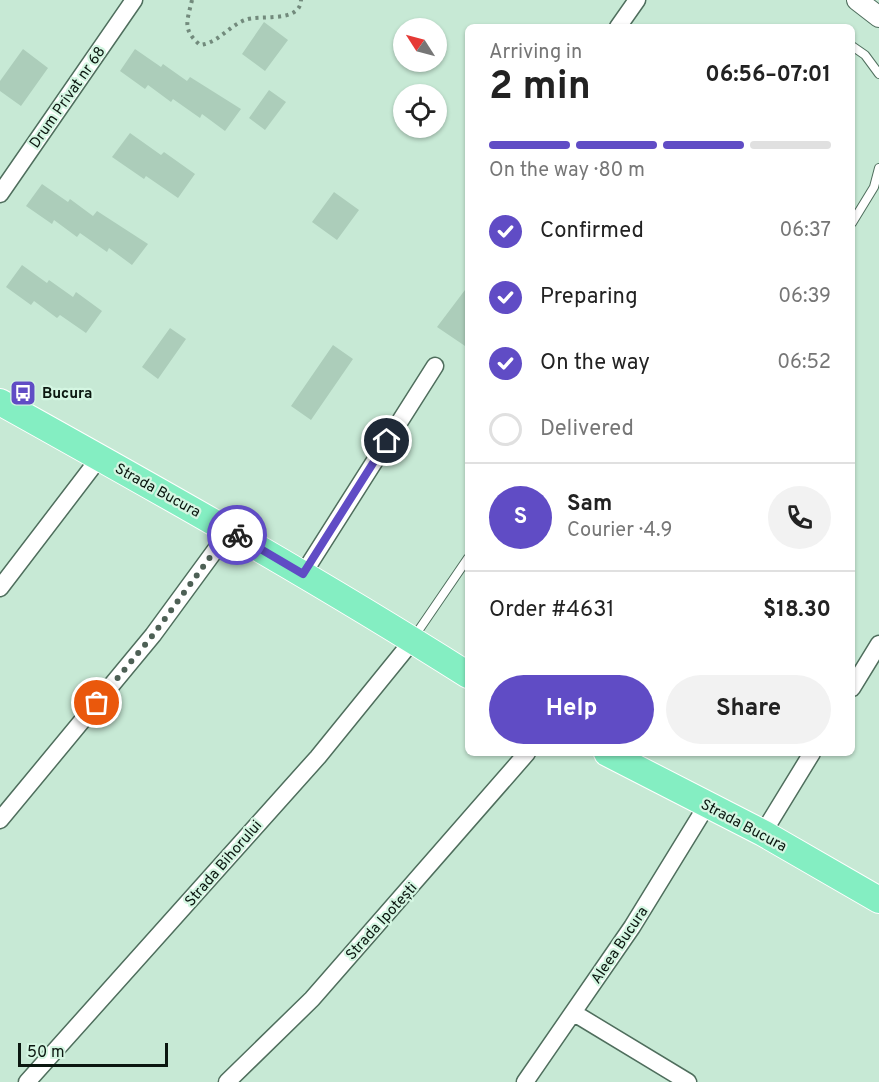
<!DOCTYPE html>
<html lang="en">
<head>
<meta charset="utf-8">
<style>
	body { margin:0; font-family:Overpass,sans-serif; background:#f2f2f2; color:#222; height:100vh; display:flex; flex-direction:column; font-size:22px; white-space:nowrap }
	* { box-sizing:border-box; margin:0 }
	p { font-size:20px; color:#767676 }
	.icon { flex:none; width:33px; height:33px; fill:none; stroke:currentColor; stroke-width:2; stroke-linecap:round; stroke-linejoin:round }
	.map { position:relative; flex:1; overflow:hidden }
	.panel { position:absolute; left:465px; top:24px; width:390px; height:732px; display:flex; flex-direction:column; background:#fff; border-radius:9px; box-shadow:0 2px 4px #0004 }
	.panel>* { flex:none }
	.needle { width:39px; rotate:306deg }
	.controls { position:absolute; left:393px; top:18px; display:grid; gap:12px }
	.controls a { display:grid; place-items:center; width:54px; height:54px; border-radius:50%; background:#fff; box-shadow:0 2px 4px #0004; font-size:30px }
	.scale { position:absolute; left:18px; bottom:15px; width:150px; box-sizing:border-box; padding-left:6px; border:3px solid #0b1710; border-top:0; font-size:16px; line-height:21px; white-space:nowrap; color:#0b1710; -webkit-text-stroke:4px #d4f6e2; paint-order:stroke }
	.pin { position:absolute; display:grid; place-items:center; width:51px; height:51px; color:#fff; margin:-26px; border:3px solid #fff; border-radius:50%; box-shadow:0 2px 6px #0007 }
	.courier { position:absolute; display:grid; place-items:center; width:60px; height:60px; margin:-30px; border:4px solid #604cc5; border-radius:50%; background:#fff; color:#222; box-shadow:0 2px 8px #0007 }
	.overview em { font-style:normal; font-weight:700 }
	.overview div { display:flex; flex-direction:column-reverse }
	.overview { display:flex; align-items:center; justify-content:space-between; height:102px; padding:0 24px }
	h1 { font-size:39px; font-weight:700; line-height:45px }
	.bar { display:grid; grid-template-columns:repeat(4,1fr); gap:9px 6px; align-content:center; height:72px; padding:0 24px }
	.bar i { height:8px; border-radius:4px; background:#e0e0e0 }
	.bar .on { background:#604cc5 }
	.bar p { grid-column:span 4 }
	.line { display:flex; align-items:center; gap:15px; padding:0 24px; border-top:2px solid #e0e0e0 }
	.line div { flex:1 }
	.round { display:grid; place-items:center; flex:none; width:63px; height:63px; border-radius:32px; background:#f2f2f2 }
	ol { padding:0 24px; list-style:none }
	li { display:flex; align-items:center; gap:18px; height:66px }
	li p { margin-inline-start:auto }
	li .icon { padding:6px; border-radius:50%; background:#604cc5; color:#fff; stroke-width:4 }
	li:last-child { color:#767676 }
	li i { width:33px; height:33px; border:3px solid #e0e0e0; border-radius:50% }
	.primary-button { display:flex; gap:12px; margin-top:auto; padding:12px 24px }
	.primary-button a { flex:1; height:69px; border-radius:36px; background:#604cc5; color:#fff; font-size:24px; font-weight:700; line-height:69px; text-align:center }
	.primary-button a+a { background:#f2f2f2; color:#222 }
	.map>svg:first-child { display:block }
</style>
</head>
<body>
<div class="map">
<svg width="879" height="1082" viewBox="0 0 879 1082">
	<rect width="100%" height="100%" fill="#c7e9d5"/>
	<!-- building -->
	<path fill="#accdba" d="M264 22 288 40 265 71 242 54Z
		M23 49 48 68 21 106 0 91V81Z
		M135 49 161 67 163 64 187 81 190 77 241 109 225 131 202 114 200 118 173 99 171 102 148 85 145 89 120 71Z
		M269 90 286 102 265 130 249 118Z
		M130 133 161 155 164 152 195 174 178 198 146 176 144 179 112 157Z
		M42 184 68 202 70 199 93 216 97 211 148 244 132 265 109 248 107 252 80 233 77 237 54 220 52 224 26 206Z
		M334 192 359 210 337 240 312 222Z
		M22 265 47 283 49 280 73 297 76 292 102 311 86 333 60 315 57 318 34 301 31 305 6 287Z
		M468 286V348L437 327Z
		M170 328 186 339 158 379 142 367Z
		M333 345 353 359 311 420 291 406Z"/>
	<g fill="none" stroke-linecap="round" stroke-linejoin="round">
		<!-- service casing -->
		<g stroke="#4f6e5d" stroke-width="10">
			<path id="service" d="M852 46 865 55 879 74
				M852 223 874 187 879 168
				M414 637 468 558"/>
		</g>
		<!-- minor casing -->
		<g stroke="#4f6e5d" stroke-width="19">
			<path id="minor" d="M618 27 637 0
				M0 194 134 0
				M303 574 435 366
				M0 588 100 457
				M852 688 879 644
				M0 820 153 635 230 530
				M763 833 812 753
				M574 1013 688 1082
				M27 1082 318 757 413 640
				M227 1082 312 999 527 753
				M525 1082 632 927 707 805"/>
		</g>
		<!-- tertiary casing -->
		<g stroke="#4f6e5d" stroke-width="22">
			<path id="tertiary" d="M857 0 879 17"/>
		</g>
		<!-- primary casing -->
		<g stroke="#fff" stroke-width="28">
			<path id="primary" d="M0 402C158 490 315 578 468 675
				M607 753 763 833 879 900"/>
		</g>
		<!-- path -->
		<path stroke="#728a7c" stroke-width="4" stroke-dasharray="3 4.5" stroke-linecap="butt" d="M192 0C187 22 182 29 200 45 218 43 229 26 245 20 258 14 300 24 301 0"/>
		<!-- service -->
		<use href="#service" stroke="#fff" stroke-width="8"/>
		<!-- minor -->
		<use href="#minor" stroke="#fff" stroke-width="16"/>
		<!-- tertiary -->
		<use href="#tertiary" stroke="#fff" stroke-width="20"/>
		<!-- primary -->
		<use href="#primary" stroke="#84eec2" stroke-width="26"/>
	</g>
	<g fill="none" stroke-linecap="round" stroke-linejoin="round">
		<!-- done -->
		<path stroke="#4d6055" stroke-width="6" stroke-dasharray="0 10.8" d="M97 703 153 635 230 530 237 535"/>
		<!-- route -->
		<path stroke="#604cc5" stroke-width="8" d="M237 535 303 574 387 441"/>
	</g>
	<!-- icons -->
	<defs>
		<g id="bus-square" transform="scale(1.35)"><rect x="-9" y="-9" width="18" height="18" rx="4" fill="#604cc5" stroke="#d4f6e2"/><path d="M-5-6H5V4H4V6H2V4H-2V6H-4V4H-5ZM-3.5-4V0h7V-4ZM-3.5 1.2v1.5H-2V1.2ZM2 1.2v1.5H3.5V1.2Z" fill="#fff"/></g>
	</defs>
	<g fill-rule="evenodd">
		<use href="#bus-square" x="23" y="393"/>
	</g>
	<g text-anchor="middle" stroke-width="4.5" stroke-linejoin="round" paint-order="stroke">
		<!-- street labels -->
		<g font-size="15" fill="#0b1710" stroke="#d4f6e2">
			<text transform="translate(67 97) rotate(-55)" y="5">Drum Privat nr 68</text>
			<text transform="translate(158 490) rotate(29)" y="5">Strada Bucura</text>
			<text transform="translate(744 825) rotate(28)" y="5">Strada Bucura</text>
			<text transform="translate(223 863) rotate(-49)" y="5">Strada Bihorului</text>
			<text transform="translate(381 921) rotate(-48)" y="5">Strada Ipotești</text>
			<text transform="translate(619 945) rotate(-56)" y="5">Aleea Bucura</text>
		</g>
		<!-- poi labels -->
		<g font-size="15" font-weight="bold" fill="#0b1710" stroke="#d4f6e2" text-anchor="start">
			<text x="42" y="398">Bucura</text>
		</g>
	</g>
</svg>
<div class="controls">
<a><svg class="needle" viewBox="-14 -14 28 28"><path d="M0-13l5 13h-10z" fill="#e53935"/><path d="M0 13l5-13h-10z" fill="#767676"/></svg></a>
<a><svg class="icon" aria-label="locate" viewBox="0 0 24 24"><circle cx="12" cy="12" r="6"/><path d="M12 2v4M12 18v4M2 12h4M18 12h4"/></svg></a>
</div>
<div class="scale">50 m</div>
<div class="pin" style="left:97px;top:703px;background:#ea580c"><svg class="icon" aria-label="bag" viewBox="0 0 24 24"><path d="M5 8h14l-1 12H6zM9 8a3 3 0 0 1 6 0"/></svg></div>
<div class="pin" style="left:387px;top:441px;background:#1f2937"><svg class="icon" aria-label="home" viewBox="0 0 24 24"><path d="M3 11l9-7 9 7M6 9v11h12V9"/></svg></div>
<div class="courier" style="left:237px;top:535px"><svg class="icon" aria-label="bike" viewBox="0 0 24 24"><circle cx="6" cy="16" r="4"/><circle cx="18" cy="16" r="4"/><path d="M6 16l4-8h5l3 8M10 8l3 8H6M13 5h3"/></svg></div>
<section class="panel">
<div class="overview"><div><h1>2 min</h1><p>Arriving in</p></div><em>06:56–07:01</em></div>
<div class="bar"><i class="on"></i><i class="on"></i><i class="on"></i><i></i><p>On the way · 80 m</p></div>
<ol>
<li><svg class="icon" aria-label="check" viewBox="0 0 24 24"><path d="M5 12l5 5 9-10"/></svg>Confirmed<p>06:37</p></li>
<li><svg class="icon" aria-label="check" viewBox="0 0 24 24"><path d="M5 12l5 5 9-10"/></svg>Preparing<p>06:39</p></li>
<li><svg class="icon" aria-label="check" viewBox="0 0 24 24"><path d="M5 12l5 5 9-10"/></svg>On the way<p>06:52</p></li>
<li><i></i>Delivered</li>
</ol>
<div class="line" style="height:108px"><b class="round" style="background:#604cc5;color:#fff">S</b><div><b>Sam</b><p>Courier · 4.9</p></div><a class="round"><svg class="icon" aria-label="phone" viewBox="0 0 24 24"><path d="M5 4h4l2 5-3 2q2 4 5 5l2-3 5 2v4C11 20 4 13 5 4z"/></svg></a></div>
<div class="line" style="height:78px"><div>Order #4631</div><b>$18.30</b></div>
<div class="primary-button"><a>Help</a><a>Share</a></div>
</section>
</div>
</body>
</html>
